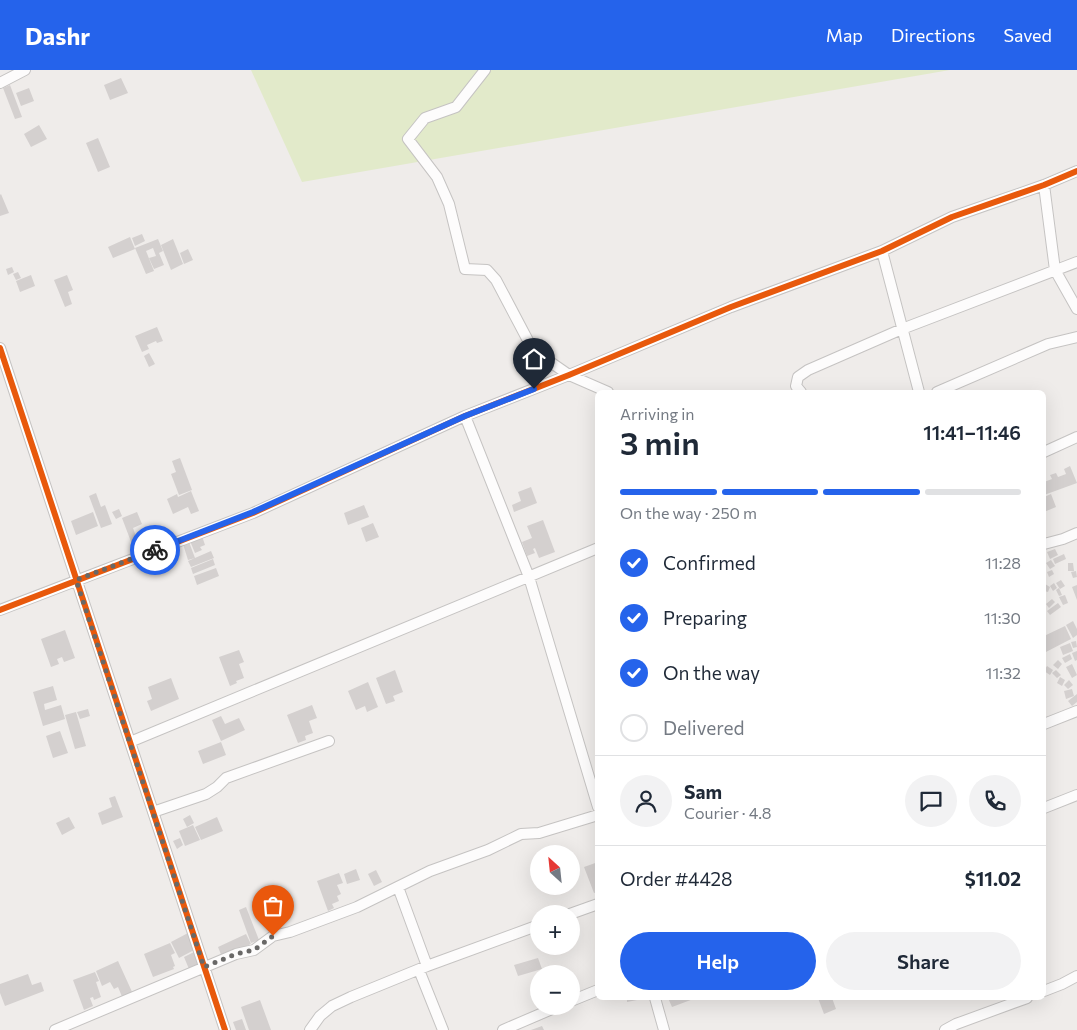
<!DOCTYPE html>
<html lang="en">
<head>
<meta charset="utf-8">
<style>
	body { margin:0; font-family:Commissioner,sans-serif; background:#f2f2f3; color:#1f2937; height:100vh; display:flex; flex-direction:column; font-size:19px; white-space:nowrap }
	* { box-sizing:border-box; margin:0 }
	p { font-size:16px; color:#747a83 }
	.icon { flex:none; width:28px; height:28px; fill:none; stroke:currentColor; stroke-width:2; stroke-linecap:round; stroke-linejoin:round }
	.map { position:relative; flex:1; overflow:hidden }
	.details { position:absolute; left:595px; top:320px; width:451px; height:610px; display:flex; flex-direction:column; background:#fff; border-radius:8px; box-shadow:0 5px 20px #0002 }
	.details>* { flex:none }
	.needle { width:32px; rotate:333deg }
	.fabs { position:absolute; left:530px; top:775px; display:grid; gap:10px }
	.fabs a { display:grid; place-items:center; width:50px; height:50px; border-radius:50%; background:#fff; box-shadow:0 5px 20px #0002; font-size:25px }
	.pin { position:absolute; display:grid; place-items:center; width:42px; height:42px; color:#fff; margin:-51px -21px; border-radius:50% 50% 50% 0; rotate:-45deg; box-shadow:0 0 5px #0007 }
	.pin .icon { rotate:45deg }
	.courier { position:absolute; display:grid; place-items:center; width:50px; height:50px; margin:-25px; border:4px solid #2563eb; border-radius:50%; background:#fff; color:#222; box-shadow:0 1px 6px #0007 }
	.overview em { font-style:normal; font-weight:600 }
	.overview div { display:flex; flex-direction:column-reverse }
	.overview { display:flex; align-items:center; justify-content:space-between; height:85px; padding:0 25px }
	h1 { font-size:32px; font-weight:600; line-height:38px }
	.bar { display:grid; grid-template-columns:repeat(4,1fr); gap:8px 5px; align-content:center; height:60px; padding:0 25px }
	.bar i { height:6px; border-radius:4px; background:#e0e1e3 }
	.bar .on { background:#2563eb }
	.bar p { grid-column:span 4 }
	.line { display:flex; align-items:center; gap:12px; padding:0 25px; border-top:1px solid #e0e1e3 }
	.line div { flex:1 }
	.round { display:grid; place-items:center; flex:none; width:52px; height:52px; border-radius:26px; background:#f2f2f3 }
	ol { padding:0 25px; list-style:none }
	li { display:flex; align-items:center; gap:15px; height:55px }
	li p { margin-inline-start:auto }
	li .icon { padding:5px; border-radius:50%; background:#2563eb; color:#fff; stroke-width:4 }
	li:last-child { color:#747a83 }
	li i { width:28px; height:28px; border:2px solid #e0e1e3; border-radius:50% }
	.primary-button { display:flex; gap:10px; margin-top:auto; padding:10px 25px }
	.primary-button a { flex:1; height:58px; border-radius:30px; background:#2563eb; color:#fff; font-size:20px; font-weight:600; line-height:58px; text-align:center }
	.primary-button a+a { background:#f2f2f3; color:#1f2937 }
	header { display:flex; align-items:center; gap:30px; box-sizing:border-box; height:70px; padding:0 25px; background:#2563eb; color:#fff }
	header strong { font-size:24px }
	nav { display:flex; gap:28px; margin-inline-start:auto; font-size:18px }
	.map>svg:first-child { display:block }
</style>
</head>
<body>
<header>
<strong>Dashr</strong>
<nav><a>Map</a><a>Directions</a><a>Saved</a></nav>
</header>
<div class="map">
<svg width="1077" height="960" viewBox="0 0 1077 960">
	<rect width="100%" height="100%" fill="#efecea"/>
	<!-- grass -->
	<path fill="#e2eaca" d="M251 0H950L302 112Z"/>
	<!-- building -->
	<path fill="#d4d0cf" d="M121 8 128 23 110 30 104 15Z
		M10 15 22 47 15 49 3 18Z
		M29 18 34 31 21 36 16 23Z
		M39 55 47 69 31 77 24 64Z
		M98 68 110 97 98 102 86 73Z
		M1 124 9 143 0 146V125Z
		M142 164 145 171 135 176 132 168Z
		M130 167 135 179 113 188 108 177Z
		M158 169 163 181 159 183 164 195 154 199 149 188 156 186 153 178 146 181 154 201 146 204 135 178Z
		M173 169 183 194 171 200 161 175Z
		M188 179 193 190 184 194 180 183Z
		M12 197 14 202 8 205 6 199Z
		M18 202 21 208 16 210 13 204Z
		M31 205 35 216 20 222 16 211Z
		M67 205 73 220 68 222 72 234 65 237 54 210Z
		M157 257 163 271 157 273 156 271 147 275 149 279 142 282 135 266Z
		M149 283 155 294 149 297 144 286Z
		M180 388 192 420 179 425 171 404 176 402 172 391Z
		M1070 396 1077 413 1044 425V412L1052 409 1050 405 1056 403 1058 407 1066 404 1064 399Z
		M531 417 537 433 514 442 512 435 521 431 518 422Z
		M191 421 199 441 191 444 188 437 173 444 167 429 177 424 178 427Z
		M96 423 101 437 105 435 112 454 101 458 89 426Z
		M1051 424 1056 437 1044 442V427Z
		M364 435 369 447 348 455 344 443Z
		M119 439 122 446 116 449 112 442Z
		M93 442 98 456 76 465 71 451Z
		M137 442 142 454 133 458 139 475 133 477 122 448Z
		M543 450 555 482 539 488 535 478 533 479 535 483 527 486 522 472 532 468 527 456Z
		M373 453 379 467 366 472 361 458Z
		M202 466 205 475 200 477 202 480 195 483 190 471Z
		M189 472 195 488 188 490 183 474Z
		M1055 479 1058 485 1050 489 1047 482Z
		M211 481 214 488 191 497 188 491Z
		M1064 484 1066 489 1055 494 1053 489Z
		M213 489 215 495 193 504 191 498Z
		M1051 490 1055 496 1050 499 1046 493Z
		M1068 493H1073L1074 501H1068Z
		M216 498 219 506 197 515 194 506Z
		M1052 500 1054 504 1049 507 1047 502Z
		M1076 501 1077 507 1073 508 1071 502Z
		M1061 510 1065 516 1060 519 1056 513Z
		M1054 513 1057 518 1053 521 1050 516Z
		M1045 514 1050 517 1048 522 1044 521Z
		M1077 515V530L1072 517Z
		M1059 518 1062 525 1059 526 1056 520Z
		M1065 525 1068 533 1063 535 1059 527Z
		M1052 529 1055 532 1049 538 1046 534Z
		M1058 533 1061 537 1050 545 1047 541Z
		M1073 551 1077 559V565L1073 568 1066 555Z
		M1065 556 1071 569 1044 583V566Z
		M65 560 75 588 64 592 62 587 57 589 59 594 51 597 41 569Z
		M1076 571 1077 577 1073 578 1071 572Z
		M1070 573 1073 581 1063 585 1060 577Z
		M239 580 244 592 239 594 244 608 236 611 237 613 230 616 219 587Z
		M1077 581V590L1075 591 1072 583Z
		M1070 584 1072 589 1065 593 1062 588Z
		M1058 590 1062 594 1058 599 1053 595Z
		M1072 594 1077 605 1072 608 1066 597Z
		M1047 596 1053 600 1050 605 1044 601Z
		M395 600 403 622 393 626 395 631 386 634 376 608Z
		M1056 600 1061 605 1057 608 1052 603Z
		M1060 607 1065 610 1062 616 1057 613Z
		M171 608 179 629 151 641 147 631 152 629 148 617Z
		M1069 610 1073 615 1068 619 1064 615Z
		M368 612 378 637 367 642 365 636 356 640 348 621Z
		M53 616 57 630 44 634 45 640 61 635 65 649 43 656 33 622Z
		M1072 619 1074 626 1066 629 1064 621Z
		M1077 624V632L1072 636 1068 631Z
		M312 635 317 648 309 651 313 663 305 666 306 670 298 673 287 645Z
		M88 639 90 646 80 649 77 642Z
		M76 642 86 676 75 679 65 645Z
		M221 646 225 654 239 648 245 660 221 671 212 650Z
		M60 661 68 683 53 688 46 666Z
		M221 672 226 685 203 694 198 681Z
		M115 726 123 747 102 755 98 743 112 737 109 728Z
		M190 745 194 753 187 757 183 749Z
		M69 747 75 758 62 765 56 753Z
		M217 747 223 761 201 770 195 757Z
		M193 755 200 770 185 776 179 761Z
		M180 768 183 775 177 779 173 771Z
		M598 792V822L594 823 584 797Z
		M356 799 360 810 347 814 344 804Z
		M376 800 382 812 374 816 368 804Z
		M339 803 343 813 337 815 341 824 337 826 339 831 332 834 334 838 328 841 317 811Z
		M246 837 259 870 251 873 239 840Z
		M188 863 196 879 179 888 171 872Z
		M246 864 251 874 222 887 218 877Z
		M170 873 175 883 171 885 175 896 173 897 174 899 153 907 144 884Z
		M194 882 200 895 189 899 184 887Z
		M538 888 542 899 518 906 514 895Z
		M118 891 133 924 123 929 118 917 114 919 110 912 102 916 96 901Z
		M95 902 99 911 96 912 101 927 94 930 93 927 90 928 93 936 84 940 73 910Z
		M28 904 32 915 41 912 44 921 5 936 0 923V914Z
		M627 928H642V929L627 932Z
		M668 928H696L672 937Z
		M818 928H832L836 939 824 944Z
		M260 930 271 960H249L241 937Z
		M242 949 246 960H236L233 952Z
		M542 956 544 960H531Z"/>
	<g fill="none" stroke-linecap="round" stroke-linejoin="round">
		<!-- street casing -->
		<g stroke="#c5c3c2" stroke-width="12">
			<path id="street" d="M485 0 456 37 425 48 408 69 437 107 449 134 465 199 487 200 496 210 533 280 569 305 608 322
				M0 13 25 0
				M1044 115 1055 200 1077 239
				M882 181 919 322
				M0 278 225 960
				M801 322 796 316 798 307 808 300 902 259 1077 192
				M937 322 1048 274 1077 267
				M465 346 529 507 598 737
				M1044 382 1077 367
				M1044 474 1063 469 1077 463
				M0 540 253 443 465 346 569 305 731 237 882 181 952 147 1044 115 1077 101
				M1044 654 1077 641
				M130 672 598 478
				M1044 738 1077 725
				M153 742 206 724 217 717 226 708 329 671
				M398 817 427 896
				M570 844 598 834
				M419 900 443 960
				M1044 921 1062 914 1077 906
				M655 928 664 960
				M571 931 598 920
				M55 960 236 884 254 880 273 866 290 862 357 837 430 801 488 780 521 764 539 763 598 745
				M310 960 320 946 332 936 351 927 427 896 539 855
				M503 960 559 936
				M945 960 956 954 1027 928"/>
		</g>
		<!-- street -->
		<use href="#street" stroke="#fdfcfc" stroke-width="10"/>
		<!-- cycleway casing -->
		<g stroke="#fff" stroke-width="9">
			<path id="cycleway" d="M0 278 225 960
				M0 540 253 443 465 346 569 305 731 237 882 181 952 147 1044 115 1077 101"/>
		</g>
		<!-- cycleway -->
		<use href="#cycleway" stroke="#e8590c" stroke-width="6"/>
	</g>
	<g fill="none" stroke-linecap="round" stroke-linejoin="round">
		<!-- done -->
		<path stroke="#696867" stroke-width="5" stroke-dasharray="0 9" d="M155 480 76 510 204 897 236 884 254 880 273 866"/>
		<!-- route -->
		<path stroke="#2563eb" stroke-width="6" d="M155 480 253 442 465 346 534 319"/>
	</g>
</svg>
<div class="fabs">
<a><svg class="needle" viewBox="-14 -14 28 28"><path d="M0-13l5 13h-10z" fill="#e53935"/><path d="M0 13l5-13h-10z" fill="#747a83"/></svg></a>
<a>+</a>
<a>−</a>
</div>
<div class="pin" style="left:273px;top:866px;background:#ea580c"><svg class="icon" aria-label="bag" viewBox="0 0 24 24"><path d="M5 8h14l-1 12H6zM9 8a3 3 0 0 1 6 0"/></svg></div>
<div class="pin" style="left:534px;top:319px;background:#1f2937"><svg class="icon" aria-label="home" viewBox="0 0 24 24"><path d="M3 11l9-7 9 7M6 9v11h12V9"/></svg></div>
<div class="courier" style="left:155px;top:480px"><svg class="icon" aria-label="bike" viewBox="0 0 24 24"><circle cx="6" cy="16" r="4"/><circle cx="18" cy="16" r="4"/><path d="M6 16l4-8h5l3 8M10 8l3 8H6M13 5h3"/></svg></div>
<section class="details">
<div class="overview"><div><h1>3 min</h1><p>Arriving in</p></div><em>11:41–11:46</em></div>
<div class="bar"><i class="on"></i><i class="on"></i><i class="on"></i><i></i><p>On the way · 250 m</p></div>
<ol>
<li><svg class="icon" aria-label="check" viewBox="0 0 24 24"><path d="M5 12l5 5 9-10"/></svg>Confirmed<p>11:28</p></li>
<li><svg class="icon" aria-label="check" viewBox="0 0 24 24"><path d="M5 12l5 5 9-10"/></svg>Preparing<p>11:30</p></li>
<li><svg class="icon" aria-label="check" viewBox="0 0 24 24"><path d="M5 12l5 5 9-10"/></svg>On the way<p>11:32</p></li>
<li><i></i>Delivered</li>
</ol>
<div class="line" style="height:90px"><a class="round"><svg class="icon" aria-label="person" viewBox="0 0 24 24"><circle cx="12" cy="8" r="4"/><path d="M4 21q1-7 8-7t8 7"/></svg></a><div><b>Sam</b><p>Courier · 4.8</p></div><a class="round"><svg class="icon" aria-label="chat" viewBox="0 0 24 24"><path d="M4 5h16v11H9l-5 4z"/></svg></a><a class="round"><svg class="icon" aria-label="phone" viewBox="0 0 24 24"><path d="M5 4h4l2 5-3 2q2 4 5 5l2-3 5 2v4C11 20 4 13 5 4z"/></svg></a></div>
<div class="line" style="height:65px"><div>Order #4428</div><b>$11.02</b></div>
<div class="primary-button"><a>Help</a><a>Share</a></div>
</section>
</div>
</body>
</html>
